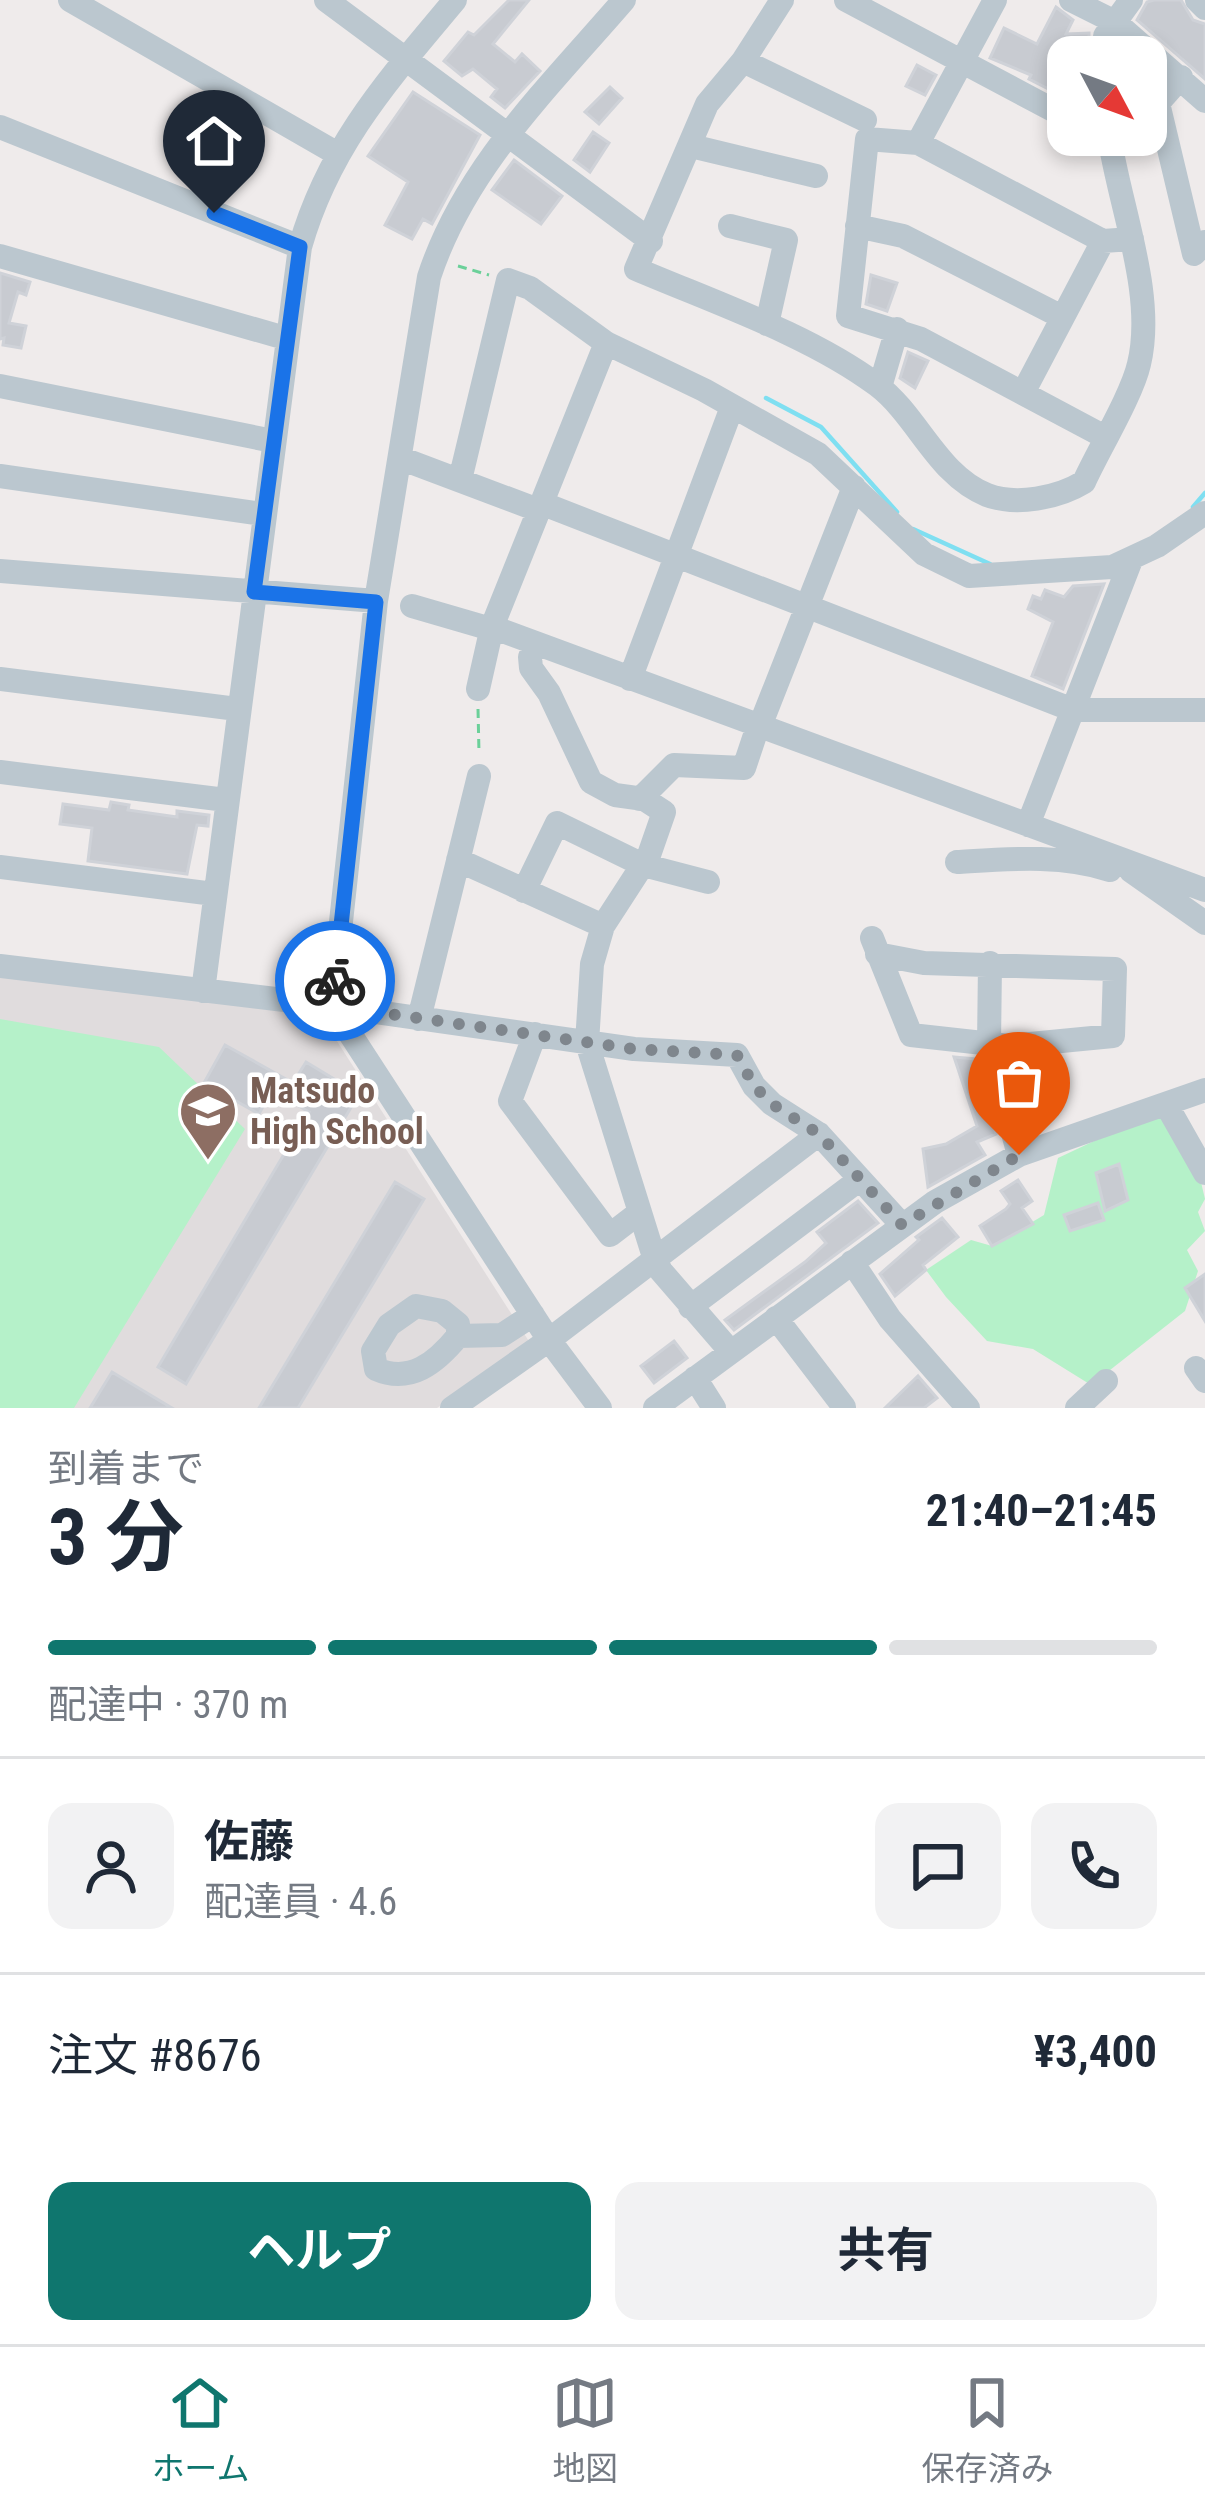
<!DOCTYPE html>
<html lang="ja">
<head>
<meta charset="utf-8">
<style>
	body { margin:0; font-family:"Roboto Condensed","Noto Sans JP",sans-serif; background:#f2f2f3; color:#1f2937; height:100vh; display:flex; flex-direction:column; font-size:45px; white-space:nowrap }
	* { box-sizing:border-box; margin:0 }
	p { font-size:39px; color:#747a83 }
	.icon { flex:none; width:66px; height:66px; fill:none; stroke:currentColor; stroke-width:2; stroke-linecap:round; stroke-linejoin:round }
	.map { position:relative; height:1408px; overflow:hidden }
	.drawer { display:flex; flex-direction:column; background:#fff; flex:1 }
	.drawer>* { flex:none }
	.needle { width:78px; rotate:131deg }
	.buttons { position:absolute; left:1047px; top:36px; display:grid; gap:24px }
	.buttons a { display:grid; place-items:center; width:120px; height:120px; border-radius:24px; background:#fff; box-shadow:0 6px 18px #0003; font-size:60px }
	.pin { position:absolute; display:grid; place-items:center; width:102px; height:102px; color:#fff; margin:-123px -51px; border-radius:50% 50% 50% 0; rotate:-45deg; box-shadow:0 0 12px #0007 }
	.pin .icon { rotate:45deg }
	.courier { position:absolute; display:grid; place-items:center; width:120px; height:120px; margin:-60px; border:9px solid #1a73e8; border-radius:50%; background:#fff; color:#222; box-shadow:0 3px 15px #0007 }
	.head em { font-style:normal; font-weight:700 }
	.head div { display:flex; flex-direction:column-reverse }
	.head { display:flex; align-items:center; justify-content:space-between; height:204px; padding:0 48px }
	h1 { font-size:78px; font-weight:700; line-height:90px }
	.bar { display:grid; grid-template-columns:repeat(4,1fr); gap:18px 12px; align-content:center; height:144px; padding:0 48px }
	.bar i { height:15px; border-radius:9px; background:#e0e1e3 }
	.bar .current { background:#0f766e }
	.bar p { grid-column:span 4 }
	.line { display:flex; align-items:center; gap:30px; padding:0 48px; border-top:3px solid #e0e1e3 }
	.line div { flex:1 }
	.round { display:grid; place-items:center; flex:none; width:126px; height:126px; border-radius:24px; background:#f2f2f3 }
	.primary-button { display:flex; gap:24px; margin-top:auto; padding:24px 48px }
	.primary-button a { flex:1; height:138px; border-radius:24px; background:#0f766e; color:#fff; font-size:48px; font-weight:700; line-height:138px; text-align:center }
	.primary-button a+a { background:#f2f2f3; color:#1f2937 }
	.menu { display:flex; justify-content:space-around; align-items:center; height:168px; border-top:3px solid #e0e1e3; background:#fff; font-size:33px; color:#747a83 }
	.menu a { display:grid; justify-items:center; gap:6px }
	.menu .current { color:#0f766e }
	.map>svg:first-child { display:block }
</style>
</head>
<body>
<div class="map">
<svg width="1205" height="1408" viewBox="0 0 1205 1408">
	<rect width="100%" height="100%" fill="#efebeb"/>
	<!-- education -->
	<path fill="#e0dcdd" d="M0 973 319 1013 530 1343 437 1408H0Z"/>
	<!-- green -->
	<path fill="#b5f1c9" d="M0 1019 159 1047 245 1129 74 1408H0Z
		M1165 1116 1200 1178 1205 1199 1198 1212 1205 1231 1187 1250 1198 1271 1185 1311 1091 1385 1033 1349 987 1341 946 1297 926 1270 971 1240 992 1246 1044 1215 1058 1158 1143 1118Z"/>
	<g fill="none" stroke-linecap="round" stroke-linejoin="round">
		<!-- stream -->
		<path stroke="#7fdff1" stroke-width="4.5" d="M766 398 821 427 897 512
			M1193 507 1205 493
			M913 529 990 564"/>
	</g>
	<!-- building -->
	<path fill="#c8cbd1" stroke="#cfd2d8" stroke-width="3" d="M509 0H529L493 44 515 62 522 54 540 71 505 108 491 97 497 89 473 69 462 76 444 61 468 32 474 35Z
		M1154 0H1181L1193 20 1205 24V79L1137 20 1147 2Z
		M1056 7 1073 20 1066 34 1089 33V57H1068V99L1029 79 1031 75 990 58 1004 28 1037 44Z
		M917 65 936 75 925 95 906 86Z
		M610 87 622 98 599 124 585 112Z
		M413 92 480 135 432 224 423 219 412 239 385 225 408 182 368 156Z
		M593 132 609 143 590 172 574 160Z
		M514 160 562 196 541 224 492 190Z
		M0 273 30 282 26 295 18 292 9 323 26 326 21 348 3 345 4 338 0 339Z
		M871 275 897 283 887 311 866 304Z
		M908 352 928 361 915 388 900 378Z
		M1104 584 1063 689 1032 676 1053 622 1028 609 1033 596 1041 599 1045 590 1064 597 1073 586Z
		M111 802 129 805 128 810 177 817V811L209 815 208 826 197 825 187 874 88 861 92 828 60 824 63 804 109 810Z
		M225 1045 293 1083 306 1062 359 1094 186 1384 158 1367 309 1112 272 1090 259 1114 204 1083Z
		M954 1057 976 1059 996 1134 977 1142 985 1155 928 1187 923 1149 946 1144 977 1126Z
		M1119 1164 1128 1200 1105 1211 1096 1173Z
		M1018 1180 1032 1201 1022 1208 1033 1224 992 1246 980 1226 1006 1209 1010 1204 1001 1191Z
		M395 1182 424 1199 298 1408H259Z
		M858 1201 878 1223 734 1330 725 1320 805 1262 826 1243 817 1232Z
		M1098 1203 1104 1220 1070 1231 1064 1215Z
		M942 1218 958 1237 923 1265 926 1270 895 1296 880 1274 919 1240 916 1237Z
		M1205 1274V1321L1185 1288Z
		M674 1341 687 1358 654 1383 641 1366Z
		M112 1372 172 1408H90Z
		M918 1376 937 1398 924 1408H885Z"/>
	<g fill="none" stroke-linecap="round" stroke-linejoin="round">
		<!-- path -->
		<path stroke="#6bd099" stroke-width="3" stroke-dasharray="9 6" stroke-linecap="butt" d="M458 266 489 275
			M478 709 479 753"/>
		<!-- minor -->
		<path stroke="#bbc7cf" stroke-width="24" d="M70 0 336 153
			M326 0 651 241
			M782 0 743 61 707 104 636 269C713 302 810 335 877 385 918 416 937 475 987 495 1016 506 1058 498 1084 482 1098 451 1132 395 1139 364 1156 294 1119 205 1109 135
			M846 0 1068 118
			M995 0 918 143 1103 241 1132 239
			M1071 0 1115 22 1205 101
			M1197 0 1205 8
			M1106 57 1105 36 1131 0
			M743 61 865 120
			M1181 77 1158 103 1194 254 1205 242
			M0 127 300 247
			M918 143 867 139 848 316 921 339 1105 437
			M691 146 816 176
			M730 226 786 240 767 324
			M857 226 903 236 1062 317
			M0 256 285 338
			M0 386 273 441
			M880 387 897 329
			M1023 393 1103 241
			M400 458 538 510
			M0 476 262 514
			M460 480 508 280 530 288 606 343 704 390 818 454 924 554 969 576 1112 567 1157 546 1205 513
			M541 503 1073 710H1205
			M0 571 376 601
			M412 606 491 629
			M492 627 1205 890
			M536 644 530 657 531 668 549 693 591 782 615 795 644 799 664 812 649 855 603 926 592 964 587 1043 654 1257 661 1271 731 1352
			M0 679 237 709
			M630 679 732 407
			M478 689 492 627 606 343
			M760 726 854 487
			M0 772 226 800
			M640 799 674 765 744 768 758 726
			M1028 825 1131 560
			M458 860 603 926
			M957 862C1008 859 1061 854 1110 870
			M0 867 214 894
			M1131 871 1205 923
			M524 891 557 823 643 865 708 882
			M872 938 911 1035 1010 1046 1113 1036 1115 969 924 963 877 954
			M990 963 989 1045 1019 1155
			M0 966 334 1006 634 1049 737 1055 754 1086 772 1104 819 1134 902 1225
			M203 991 300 247C329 145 389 79 455 0
			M419 1019 479 776
			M535 1034 510 1101 610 1235 640 1212
			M1166 1104 1205 1173
			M852 1262 890 1319 968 1408
			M690 1307 859 1180
			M776 1318 844 1407
			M458 1336V1324L442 1311 416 1306 389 1325 373 1351 376 1369C410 1384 436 1363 458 1336L502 1335 533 1315
			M1196 1368 1205 1381
			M695 1378 714 1408
			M452 1408 549 1340 819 1134
			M600 1408 549 1340 345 1026 334 1006 333 995 376 601 429 277C465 167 550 86 624 0
			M655 1408 935 1202 1019 1155 1205 1090
			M1077 1408 1106 1381"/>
	</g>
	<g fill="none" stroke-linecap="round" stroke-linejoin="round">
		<!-- done -->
		<path stroke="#7f868d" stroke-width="12" stroke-dasharray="0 21.6" d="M335 981 334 1006 634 1049 737 1055 754 1086 772 1104 819 1134 902 1225 1019 1155"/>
		<!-- route -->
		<path stroke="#1a73e8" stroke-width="15" d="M214 213 300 247 254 592 376 602 335 981"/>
	</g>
	<!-- icons -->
	<defs>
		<g id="school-pin" transform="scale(3)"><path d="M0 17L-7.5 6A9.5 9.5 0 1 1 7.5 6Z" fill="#8d6e63" stroke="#fff"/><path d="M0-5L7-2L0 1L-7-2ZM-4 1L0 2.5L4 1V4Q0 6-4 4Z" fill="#fff"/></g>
	</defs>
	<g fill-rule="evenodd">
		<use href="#school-pin" x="208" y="1111"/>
	</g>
	<g text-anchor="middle" stroke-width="9" stroke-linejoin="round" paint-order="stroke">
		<!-- education labels -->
		<g font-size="36" font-weight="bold" fill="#785e54" stroke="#fff" text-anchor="start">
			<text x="250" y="1103">Matsudo<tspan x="250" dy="41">High School</tspan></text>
		</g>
	</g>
</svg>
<div class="buttons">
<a><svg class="needle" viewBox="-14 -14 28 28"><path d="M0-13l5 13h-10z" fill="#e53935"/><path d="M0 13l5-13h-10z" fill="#747a83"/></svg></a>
</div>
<div class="pin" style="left:1019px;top:1155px;background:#ea580c"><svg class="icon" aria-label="bag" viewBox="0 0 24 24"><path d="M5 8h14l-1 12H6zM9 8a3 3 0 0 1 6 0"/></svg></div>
<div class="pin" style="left:214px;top:213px;background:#1f2937"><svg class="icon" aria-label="home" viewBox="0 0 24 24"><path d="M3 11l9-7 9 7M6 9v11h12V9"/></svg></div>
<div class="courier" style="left:335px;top:981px"><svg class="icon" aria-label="bike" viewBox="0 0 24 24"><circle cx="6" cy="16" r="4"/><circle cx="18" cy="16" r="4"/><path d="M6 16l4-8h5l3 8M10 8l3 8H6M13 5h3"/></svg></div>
</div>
<section class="drawer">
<div class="head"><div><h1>3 分</h1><p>到着まで</p></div><em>21:40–21:45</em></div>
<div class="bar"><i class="current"></i><i class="current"></i><i class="current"></i><i></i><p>配達中 · 370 m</p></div>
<div class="line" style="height:216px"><a class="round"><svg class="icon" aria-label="person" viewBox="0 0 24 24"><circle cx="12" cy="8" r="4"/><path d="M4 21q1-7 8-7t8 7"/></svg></a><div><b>佐藤</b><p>配達員 · 4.6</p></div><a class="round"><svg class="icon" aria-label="chat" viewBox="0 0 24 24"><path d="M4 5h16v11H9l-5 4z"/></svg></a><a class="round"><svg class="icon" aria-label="phone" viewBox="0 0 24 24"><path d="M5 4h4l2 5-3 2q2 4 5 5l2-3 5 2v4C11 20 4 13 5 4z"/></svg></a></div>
<div class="line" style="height:156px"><div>注文 #8676</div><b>¥3,400</b></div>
<div class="primary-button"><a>ヘルプ</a><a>共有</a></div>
</section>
<nav class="menu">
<a class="current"><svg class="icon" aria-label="home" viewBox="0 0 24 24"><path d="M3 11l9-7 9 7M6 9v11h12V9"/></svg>ホーム</a>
<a><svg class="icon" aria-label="map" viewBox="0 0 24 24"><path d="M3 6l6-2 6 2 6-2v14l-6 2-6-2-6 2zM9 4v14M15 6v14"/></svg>地図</a>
<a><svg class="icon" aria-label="saved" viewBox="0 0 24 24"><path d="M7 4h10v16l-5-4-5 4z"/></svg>保存済み</a>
</nav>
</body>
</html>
